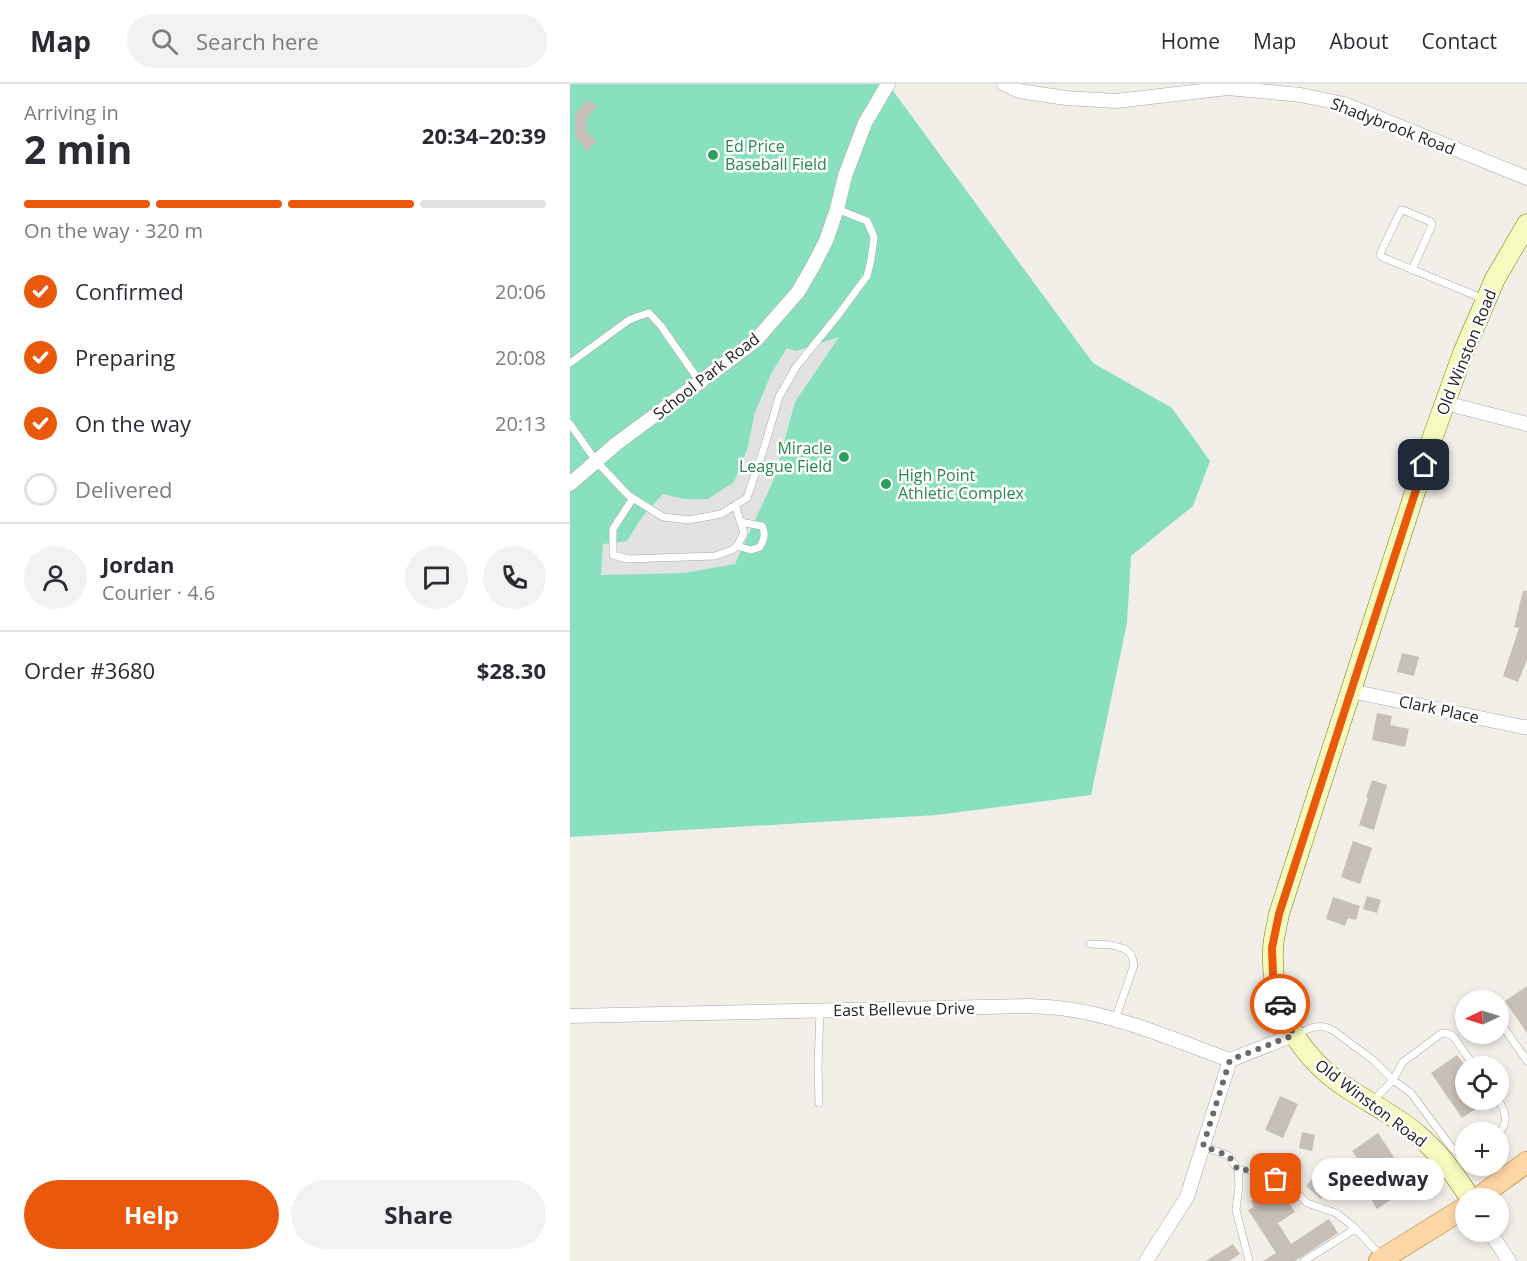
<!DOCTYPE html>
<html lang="en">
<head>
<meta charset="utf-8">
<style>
	body { margin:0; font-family:"Open Sans",sans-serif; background:#f2f2f3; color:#2b2b33; height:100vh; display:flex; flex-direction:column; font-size:22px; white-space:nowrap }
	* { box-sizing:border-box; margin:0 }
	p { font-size:20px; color:#7c7c81 }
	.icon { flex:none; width:33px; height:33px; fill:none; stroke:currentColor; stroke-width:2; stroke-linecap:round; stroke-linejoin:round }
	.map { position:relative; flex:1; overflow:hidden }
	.details { display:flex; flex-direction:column; background:#fff; width:570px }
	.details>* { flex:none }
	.needle { width:39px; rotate:266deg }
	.fabs { position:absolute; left:885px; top:906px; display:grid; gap:12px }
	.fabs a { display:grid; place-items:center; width:54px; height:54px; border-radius:50%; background:#fff; box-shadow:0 3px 9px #0003; font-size:30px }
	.pin { position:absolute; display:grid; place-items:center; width:51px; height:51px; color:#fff; margin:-26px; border-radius:12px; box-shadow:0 3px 9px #0006 }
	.courier { position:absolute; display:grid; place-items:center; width:60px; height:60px; margin:-30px; border:4px solid #ea580c; border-radius:50%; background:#fff; color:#222; box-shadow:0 2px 8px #0007 }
	.bubble { position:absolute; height:42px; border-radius:21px; background:#fff; box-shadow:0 3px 9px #0003; font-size:20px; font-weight:700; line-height:42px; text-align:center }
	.overview em { font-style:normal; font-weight:700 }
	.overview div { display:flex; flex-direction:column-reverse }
	.overview { display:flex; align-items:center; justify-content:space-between; height:102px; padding:0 24px }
	h1 { font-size:39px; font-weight:700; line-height:45px }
	.bar { display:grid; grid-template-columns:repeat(4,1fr); gap:9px 6px; align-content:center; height:72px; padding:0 24px }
	.bar i { height:8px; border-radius:4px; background:#e1e1e2 }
	.bar .on { background:#ea580c }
	.bar p { grid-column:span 4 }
	.line { display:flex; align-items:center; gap:15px; padding:0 24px; border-top:2px solid #e1e1e2 }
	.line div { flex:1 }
	.round { display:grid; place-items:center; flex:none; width:63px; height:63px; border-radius:32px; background:#f2f2f3 }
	ol { padding:0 24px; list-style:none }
	li { display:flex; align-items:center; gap:18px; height:66px }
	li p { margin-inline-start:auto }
	li .icon { padding:6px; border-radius:50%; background:#ea580c; color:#fff; stroke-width:4 }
	li:last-child { color:#7c7c81 }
	li i { width:33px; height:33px; border:3px solid #e1e1e2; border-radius:50% }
	.action { display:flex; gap:12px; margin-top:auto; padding:12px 24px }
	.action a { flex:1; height:69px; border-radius:36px; background:#ea580c; color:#fff; font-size:24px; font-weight:700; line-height:69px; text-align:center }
	.action a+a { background:#f2f2f3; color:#2b2b33 }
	header { display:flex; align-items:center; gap:36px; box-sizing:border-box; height:84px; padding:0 30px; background:#fff; border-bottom:2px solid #e1e1e2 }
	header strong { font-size:28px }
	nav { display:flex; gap:33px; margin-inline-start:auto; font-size:21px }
	.search { width:420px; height:54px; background:#f2f2f3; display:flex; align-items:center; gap:15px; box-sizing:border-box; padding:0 21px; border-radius:33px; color:#7c7c81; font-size:22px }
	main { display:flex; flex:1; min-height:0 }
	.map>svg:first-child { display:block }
</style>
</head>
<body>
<header>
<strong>Map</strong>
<div class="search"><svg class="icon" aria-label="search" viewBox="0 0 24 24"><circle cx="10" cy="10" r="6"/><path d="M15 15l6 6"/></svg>Search here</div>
<nav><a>Home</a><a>Map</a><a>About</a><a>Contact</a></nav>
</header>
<main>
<section class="details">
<div class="overview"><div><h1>2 min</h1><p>Arriving in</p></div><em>20:34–20:39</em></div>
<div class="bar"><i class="on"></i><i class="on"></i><i class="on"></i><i></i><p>On the way · 320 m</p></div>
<ol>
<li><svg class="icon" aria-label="check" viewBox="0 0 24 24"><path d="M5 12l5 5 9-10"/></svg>Confirmed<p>20:06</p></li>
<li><svg class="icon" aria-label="check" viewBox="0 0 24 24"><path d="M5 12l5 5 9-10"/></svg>Preparing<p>20:08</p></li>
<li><svg class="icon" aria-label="check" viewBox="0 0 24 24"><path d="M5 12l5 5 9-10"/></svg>On the way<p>20:13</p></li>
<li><i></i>Delivered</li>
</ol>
<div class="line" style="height:108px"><a class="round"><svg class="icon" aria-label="person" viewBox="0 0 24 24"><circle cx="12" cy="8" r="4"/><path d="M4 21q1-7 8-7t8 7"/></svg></a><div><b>Jordan</b><p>Courier · 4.6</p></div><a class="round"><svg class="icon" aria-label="chat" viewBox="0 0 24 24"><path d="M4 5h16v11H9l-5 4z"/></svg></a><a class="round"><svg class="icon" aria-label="phone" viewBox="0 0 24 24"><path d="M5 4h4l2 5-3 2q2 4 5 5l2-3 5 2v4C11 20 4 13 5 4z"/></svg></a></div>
<div class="line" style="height:78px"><div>Order #3680</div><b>$28.30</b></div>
<div class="action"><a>Help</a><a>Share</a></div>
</section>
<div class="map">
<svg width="957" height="1177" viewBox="0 0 957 1177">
	<rect width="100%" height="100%" fill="#f2efe9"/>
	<!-- pitch -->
	<path fill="#88e0be" d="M0 0H318L523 279 602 324 640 377 623 422 561 472 557 539 521 711 367 731 0 753Z"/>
	<!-- parking -->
	<path fill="#e2e2e2" d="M269 253 225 318 204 395 165 480 115 489 31 491 33 460 57 457 72 433 93 410 114 415H138L164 398 177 366 185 328 202 288 217 264 226 267Z"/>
	<!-- building -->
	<path fill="#c7bfb8" d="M18 16 27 23 17 33 16 47 26 57 17 67 5 53V29Z
		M953 507H957V576L948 598 933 592 949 544 944 543Z
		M832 569 849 573 844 592 827 588Z
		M807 629 822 632 820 641 839 645 835 663 802 656Z
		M802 696 817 701 804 746 789 741 798 714H796Z
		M783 757 802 764 790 800 771 793Z
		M797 812 811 816 807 829 793 825Z
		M763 813 790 822 786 836 778 834 775 842 756 835Z
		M957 902V949L935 917Z
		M887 971 896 983V1016H919L892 1034 861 989Z
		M710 1012 728 1020 713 1054 695 1046Z
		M732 1048 745 1051 742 1067 729 1064Z
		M808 1049 835 1090 833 1092 840 1103 807 1125 801 1115 799 1116 788 1101 800 1093 782 1067Z
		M746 1090 761 1103 751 1115 736 1102Z
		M711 1107 725 1128 708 1139 721 1160 759 1135 768 1149 725 1177H693L706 1169 678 1126 684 1123 681 1117 695 1108 700 1114Z
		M663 1160 670 1170 659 1177H636Z"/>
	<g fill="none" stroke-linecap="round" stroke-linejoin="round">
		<!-- lane casing -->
		<g stroke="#a9a9a9" stroke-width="8">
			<path id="lane" d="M842 186 862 141 861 138 833 126H831L810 170 812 173 914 215
				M0 279 59 236 69 232 79 229 91 242 130 298
				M0 340 26 377 58 411 93 433 119 436 151 430 177 414 194 364 209 313 226 283 269 230 297 192 301 176 304 153 297 137 267 125
				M63 414 43 445V471L58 475 145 472 162 466 167 462 174 449 165 421
				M167 462 181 466 190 463C194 455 196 450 192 442L170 438
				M520 860 542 861 555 865 561 870 564 881 545 936
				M928 935 957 977
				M728 950C741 943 750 939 764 947L803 976 823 996 841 1009 882 1064 888 1069 896 1068
				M928 1016C935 1026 940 1040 928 1049
				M803 1017 823 996 833 978 872 949H877L883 952 904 982
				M249 1019 248 981 250 927
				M633 1062 659 1072 668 1086 669 1102 666 1126 679 1177
				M668 1086H689L723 1105 737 1119 766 1129 784 1143 812 1173
				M734 1177 785 1145"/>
		</g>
		<!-- street casing -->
		<g stroke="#a9a9a9" stroke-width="15">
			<path id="street" d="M434 0 449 7 496 14 546 17 658 4 731 11 774 20 957 94
				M875 319 957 340
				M0 400 46 360 185 257 228 208 242 184 256 157 267 125 275 92 295 39 318 0
				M781 607 953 643H957
				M0 932 460 922C472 923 485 923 497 925 553 933 607 957 660 976
				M920 1148 939 1177
				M576 1177 617 1113 660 976 724 951"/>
		</g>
		<!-- secondary casing -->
		<g stroke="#707d05" stroke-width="21">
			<path id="secondary" d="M900 1114C886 1092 869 1068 848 1051 828 1033 803 1021 780 1006 731 975 700 925 703 866 703 854 707 842 709 830L862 355 893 269 925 195 957 140"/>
		</g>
		<!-- primary casing -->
		<g stroke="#a06b00" stroke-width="22">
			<path id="primary" d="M908 1114 957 1078
				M809 1177 896 1123"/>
		</g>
		<!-- lane -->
		<use href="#lane" stroke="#fff" stroke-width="7"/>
		<!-- street -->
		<use href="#street" stroke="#fff" stroke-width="14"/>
		<!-- secondary -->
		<use href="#secondary" stroke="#f7fabf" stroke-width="20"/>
		<!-- primary -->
		<use href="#primary" stroke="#fcd6a4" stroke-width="21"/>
	</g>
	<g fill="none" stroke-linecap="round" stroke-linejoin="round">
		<!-- done -->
		<path stroke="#6b6a68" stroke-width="6" stroke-dasharray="0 10.8" d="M706 1095 689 1086H668L659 1072 633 1062 660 976 724 951 710 920"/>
		<!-- route -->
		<path stroke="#ea580c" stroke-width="8" d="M710 920 703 892 702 864 709 830 854 381"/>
	</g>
	<!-- markers -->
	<g fill="#2e9e5b" stroke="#fff" stroke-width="2">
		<circle cx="143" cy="71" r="6"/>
		<circle cx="274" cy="373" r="6"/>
		<circle cx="316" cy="400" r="6"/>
	</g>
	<g text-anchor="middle" stroke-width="5" stroke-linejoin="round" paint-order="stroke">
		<!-- street labels -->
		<g font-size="16" fill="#222" stroke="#fff">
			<text transform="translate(823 42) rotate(21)" y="6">Shadybrook Road</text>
			<text transform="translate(896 268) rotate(-68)" y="6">Old Winston Road</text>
			<text transform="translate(136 292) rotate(-38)" y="6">School Park Road</text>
			<text transform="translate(869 625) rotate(12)" y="6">Clark Place</text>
			<text transform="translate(334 925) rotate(-1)" y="6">East Bellevue Drive</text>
			<text transform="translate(801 1019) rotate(37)" y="6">Old Winston Road</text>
		</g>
		<!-- leisure labels -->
		<g font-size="16" fill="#27864d" stroke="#fff" text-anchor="start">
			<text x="155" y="68">Ed Price<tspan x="155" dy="18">Baseball Field</tspan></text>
			<text x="262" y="370" text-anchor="end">Miracle<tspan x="262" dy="18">League Field</tspan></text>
			<text x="328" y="397">High Point<tspan x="328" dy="18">Athletic Complex</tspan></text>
		</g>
	</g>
</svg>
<div class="fabs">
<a><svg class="needle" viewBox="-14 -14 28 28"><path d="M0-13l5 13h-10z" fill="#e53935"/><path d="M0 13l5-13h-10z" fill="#7c7c81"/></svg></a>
<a><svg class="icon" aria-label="locate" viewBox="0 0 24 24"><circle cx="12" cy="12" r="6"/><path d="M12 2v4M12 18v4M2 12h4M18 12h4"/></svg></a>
<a>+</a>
<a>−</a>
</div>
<div class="pin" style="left:706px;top:1095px;background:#ea580c"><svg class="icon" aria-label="bag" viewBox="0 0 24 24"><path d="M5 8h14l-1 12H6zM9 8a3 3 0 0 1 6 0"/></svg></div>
<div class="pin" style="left:854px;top:381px;background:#1f2937"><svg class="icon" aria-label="home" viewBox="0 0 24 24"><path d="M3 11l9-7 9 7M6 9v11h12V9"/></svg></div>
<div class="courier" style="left:710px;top:920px"><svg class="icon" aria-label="car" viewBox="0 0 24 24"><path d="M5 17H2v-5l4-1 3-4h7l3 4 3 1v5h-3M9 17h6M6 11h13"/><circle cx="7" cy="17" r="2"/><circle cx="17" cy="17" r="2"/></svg></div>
<div class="bubble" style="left:742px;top:1074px;width:132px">Speedway</div>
</div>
</main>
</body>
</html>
